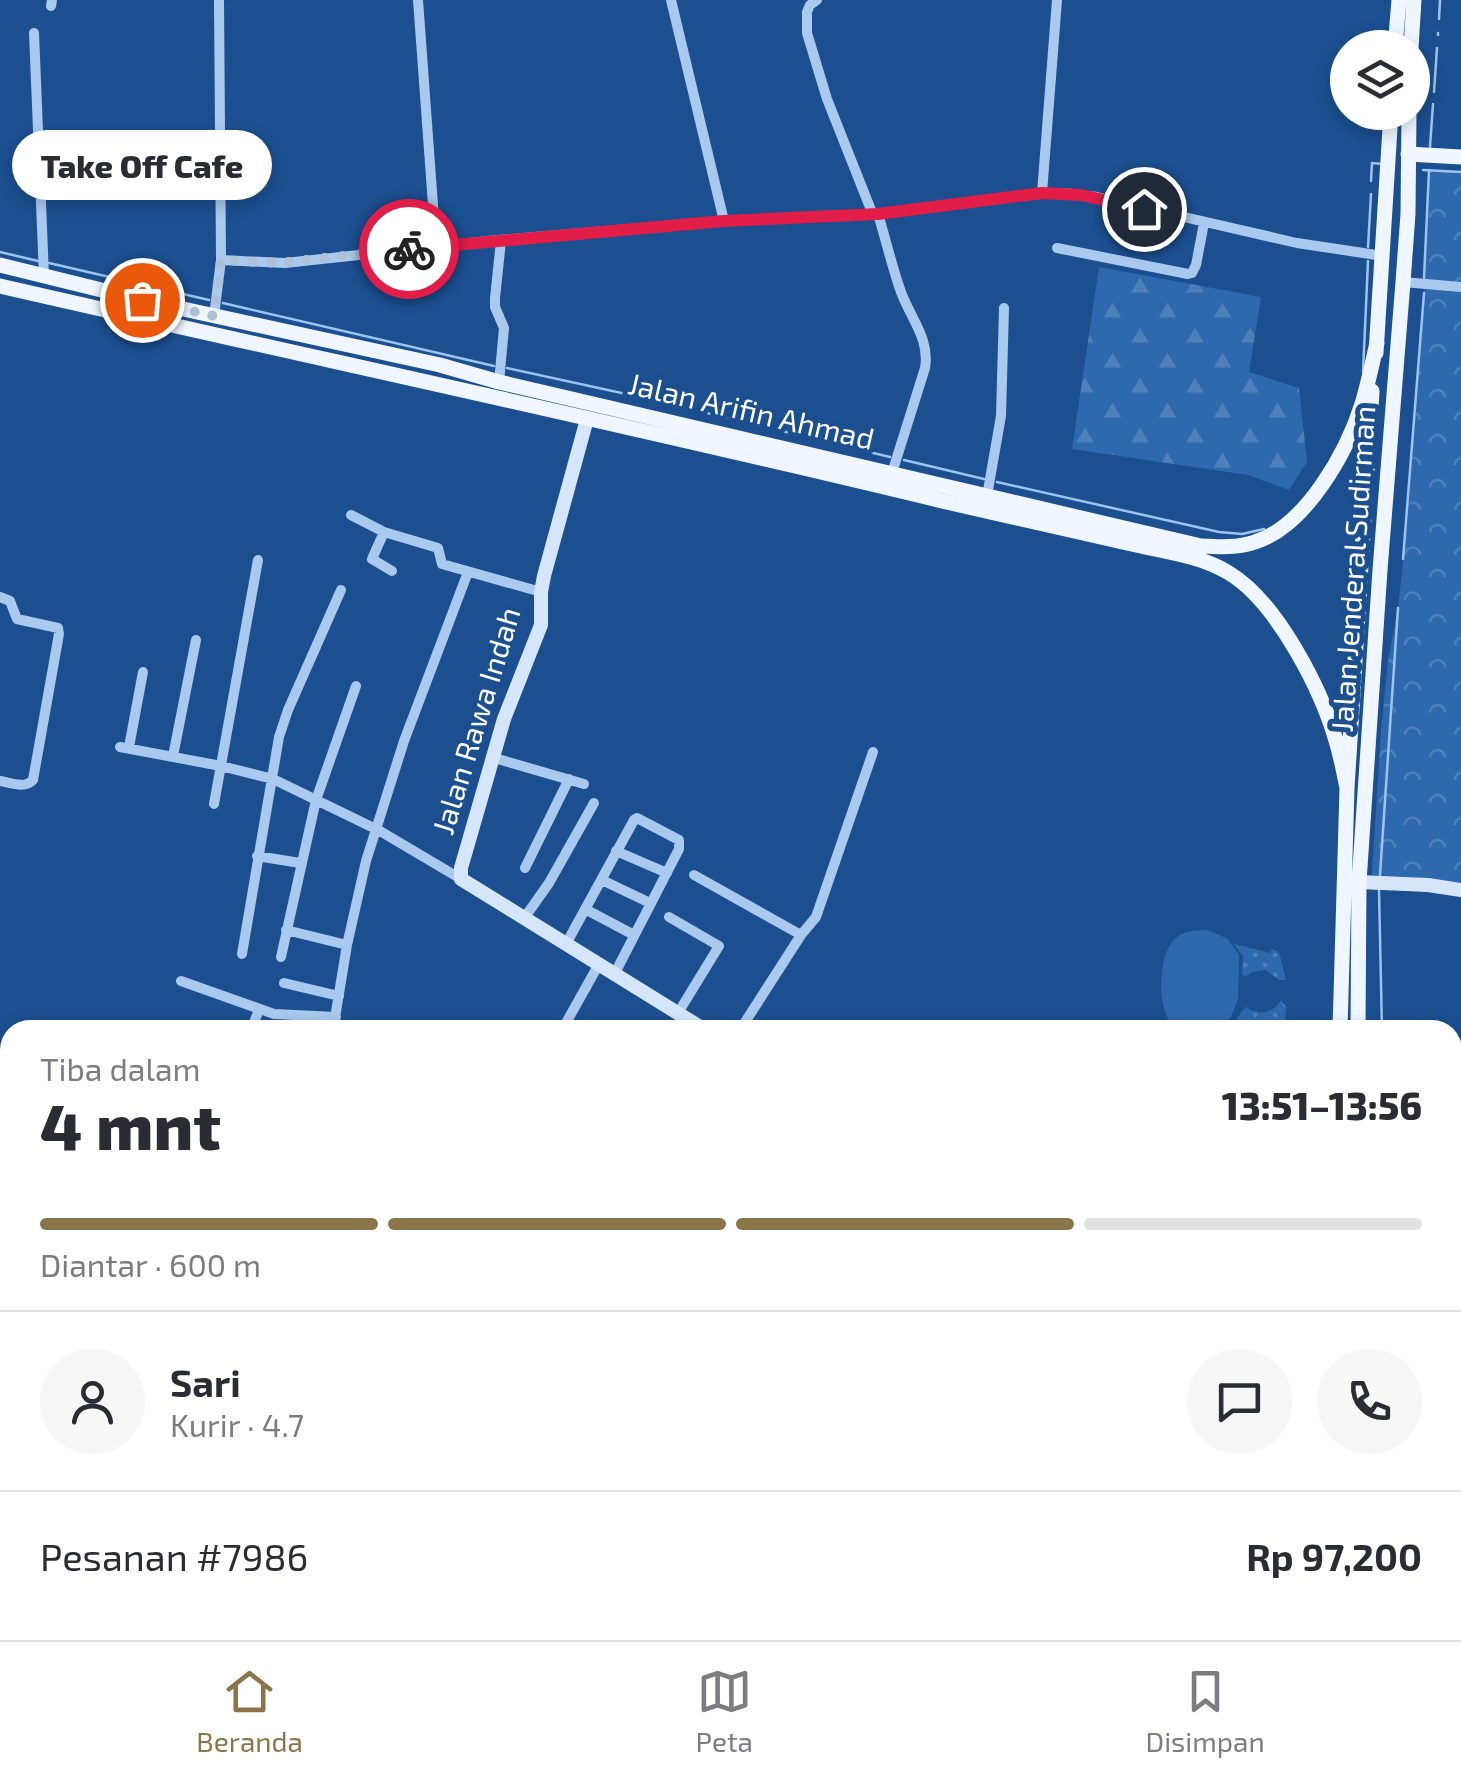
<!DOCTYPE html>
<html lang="id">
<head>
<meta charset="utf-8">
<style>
	body { margin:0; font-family:"Exo 2",sans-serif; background:#f7f7f7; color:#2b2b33; height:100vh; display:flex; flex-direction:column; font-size:38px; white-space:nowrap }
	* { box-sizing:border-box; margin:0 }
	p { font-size:32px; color:#7c7c81 }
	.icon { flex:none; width:55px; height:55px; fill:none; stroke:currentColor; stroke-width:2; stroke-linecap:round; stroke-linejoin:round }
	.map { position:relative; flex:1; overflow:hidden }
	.details { position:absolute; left:0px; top:1020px; width:1462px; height:620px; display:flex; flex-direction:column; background:#fff; border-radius:30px 30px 0 0; box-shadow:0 5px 15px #0003 }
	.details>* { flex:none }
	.controls { position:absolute; left:1330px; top:30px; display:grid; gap:20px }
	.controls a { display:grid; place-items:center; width:100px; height:100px; border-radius:50%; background:#fff; box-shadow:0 5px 15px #0003; font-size:50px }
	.pin { position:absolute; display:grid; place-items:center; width:85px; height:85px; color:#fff; margin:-42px; border:5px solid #fff; border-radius:50%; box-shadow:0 2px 10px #0007 }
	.courier { position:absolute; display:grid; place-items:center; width:100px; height:100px; margin:-50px; border:8px solid #e11d48; border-radius:50%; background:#fff; color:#222; box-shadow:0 2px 12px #0007 }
	.bubble { position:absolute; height:70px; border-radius:35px; background:#fff; box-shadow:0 5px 15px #0003; font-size:32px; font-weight:800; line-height:70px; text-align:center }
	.summary em { font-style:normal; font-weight:800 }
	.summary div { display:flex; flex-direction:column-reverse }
	.summary { display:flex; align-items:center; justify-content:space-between; height:170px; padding:0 40px }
	h1 { font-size:65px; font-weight:800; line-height:75px }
	.bar { display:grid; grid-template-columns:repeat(4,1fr); gap:15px 10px; align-content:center; height:120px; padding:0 40px }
	.bar i { height:12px; border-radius:8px; background:#e1e1e2 }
	.bar .current { background:#8a764a }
	.bar p { grid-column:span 4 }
	.line { display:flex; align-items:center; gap:25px; padding:0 40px; border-top:2px solid #e1e1e2 }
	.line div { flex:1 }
	.round { display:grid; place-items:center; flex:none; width:105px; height:105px; border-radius:52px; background:#f7f7f7 }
	.menu { display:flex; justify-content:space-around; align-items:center; height:140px; border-top:2px solid #e1e1e2; background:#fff; font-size:28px; color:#7c7c81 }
	.menu a { display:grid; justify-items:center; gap:5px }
	.menu .current { color:#8a764a }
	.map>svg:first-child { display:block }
</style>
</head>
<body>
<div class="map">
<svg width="1461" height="1640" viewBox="0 0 1461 1640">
	<defs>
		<pattern id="grass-dots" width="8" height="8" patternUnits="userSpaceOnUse" patternTransform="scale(2.5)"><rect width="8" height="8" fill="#2e69ad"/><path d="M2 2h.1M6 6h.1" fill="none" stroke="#4d80b9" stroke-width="1.8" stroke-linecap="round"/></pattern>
		<pattern id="forest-firs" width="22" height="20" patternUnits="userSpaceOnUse" patternTransform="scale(2.5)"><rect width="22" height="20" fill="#2e69ad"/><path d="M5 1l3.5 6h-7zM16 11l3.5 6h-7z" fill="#4d80b9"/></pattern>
		<pattern id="park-crowns" width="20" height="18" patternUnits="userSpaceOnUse" patternTransform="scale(2.5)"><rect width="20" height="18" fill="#2e69ad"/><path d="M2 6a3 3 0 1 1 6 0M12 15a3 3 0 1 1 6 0" fill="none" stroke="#4d80b9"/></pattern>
	</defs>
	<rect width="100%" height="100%" fill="#1b4f8f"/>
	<!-- grass -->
	<path fill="url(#grass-dots)" d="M1234 944 1270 953 1272 949 1279 952 1286 980H1279L1266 970 1252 972 1245 977 1242 974 1243 956Z
		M1281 1000 1286 1007 1285 1030H1230C1237 1022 1238 1014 1246 1007 1259 1016 1273 1014 1281 1000Z"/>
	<!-- forest -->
	<path fill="url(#forest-firs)" d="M1099 267 1261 297 1249 372 1299 388 1307 462 1289 490 1248 475 1072 449Z
		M247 1630H455V1640H247Z
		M492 1630H877L897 1640H567L557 1635 554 1640H491Z"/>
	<!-- park -->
	<path fill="url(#park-crowns)" d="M1429 170 1461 172V886L1412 877 1372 875 1381 731 1388 661 1398 608 1407 526 1424 297Z"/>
	<!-- garden -->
	<path fill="#2e69ad" d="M1208 930 1228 939 1239 955 1238 999 1231 1017 1218 1030C1207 1030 1189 1033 1179 1029 1155 1019 1158 958 1172 942 1182 930 1194 931 1208 930Z"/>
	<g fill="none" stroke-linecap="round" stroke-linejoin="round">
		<!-- stream -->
		<path stroke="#9cc4f0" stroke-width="2.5" d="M1439 19 1440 0
			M1438 35V33
			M1434 92 1437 48
			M1430 147 1433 104
			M1423 170 1461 172
			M1371 181 1372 163 1382 164
			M1368 247 1371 194
			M0 252 38 261
			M49 263 209 300
			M1424 278 1429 170
			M223 303 494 366
			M507 368 649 399 890 457
			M1363 372 1368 261
			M904 460 984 479
			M997 482 1219 532 1242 534 1264 529
			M1403 559 1424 293
			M1380 875 1398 608
			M1379 890 1382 1030"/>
		<!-- taxiway -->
		<path stroke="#8da7c7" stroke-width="22" d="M56 1640 59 1630"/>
		<!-- runway -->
		<path stroke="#8da7c7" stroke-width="55" d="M50 1640 51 1630"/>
		<!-- street -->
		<path stroke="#a9c9ee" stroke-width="10" d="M418 0 436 246
			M671 0 724 221
			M817 0 810 5 807 12V33L827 99 873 215
			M51 6 52 0
			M34 33 44 276
			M1042 193 1057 0
			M878 214C886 240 892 267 901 292 911 319 930 339 925 368L892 473
			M1057 248 1188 274 1192 273 1196 265 1204 223
			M221 260 285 263 488 241 724 221 878 214 1042 193H1064L1097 197 1297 243 1383 256
			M1403 282 1461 287
			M214 316 221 260 219 0
			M499 382 504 328 495 307V298L501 241
			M987 496 1001 416 1004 308
			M351 515 384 532 438 548 442 564 541 592
			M384 532 372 559 392 571
			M0 597 10 601 17 619 58 628 59 634 33 780C25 789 11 783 0 781
			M120 747 221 766 273 779 380 831 461 879
			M129 747 143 672
			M173 756 196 640
			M491 757 584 784
			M214 804 258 560
			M616 851 667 873
			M257 856 300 863
			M525 868 569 779
			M694 875 801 935
			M602 880 650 903
			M585 909 634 935
			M525 917 549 883 594 803
			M669 917 719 946 678 1013
			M286 930 347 945
			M566 944 634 820 637 818 679 840V849L614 975
			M242 954 279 737 288 710 341 590
			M281 957 316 800 356 686
			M181 981 274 1014 336 1017
			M284 983 339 996
			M251 1030 259 1010
			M333 1030 347 945 366 861 404 741 468 572
			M562 1030 599 964
			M740 1030 801 935 816 917 873 752
			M1452 1140 1461 1139
			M1452 1238 1461 1237
			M986 1640 990 1630"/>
		<!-- secondary -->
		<path stroke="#d6e6fa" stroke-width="14" d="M587 419 544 576 541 592V625L504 719 461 868V879L705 1030
			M1359 882 1428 885 1461 890
			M896 1630 916 1640
			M924 1630 943 1640
			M1233 1640 1246 1630
			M1253 1640 1264 1630
			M1274 1640 1278 1630
			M1295 1640 1298 1630"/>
		<!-- primary -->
		<path stroke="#f0f6ff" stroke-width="15" d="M1395 48 1399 0
			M1411 48 1414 0
			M1408 154 1461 157
			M0 265 142 300 440 365 499 382 1201 546C1220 547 1238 548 1255 542 1306 526 1347 452 1362 404 1368 384 1372 364 1377 343
			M0 286C314 358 629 425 942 501 1004 515 1065 529 1127 543 1161 551 1200 555 1229 573 1277 602 1322 690 1337 744 1341 758 1344 773 1347 788
			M1376 353 1391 112
			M1340 1030 1347 788 1372 391
			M1358 1030 1359 882 1380 570 1403 282 1408 214 1409 112"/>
		<!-- highway -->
		<path stroke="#fff" stroke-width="18" d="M1340 1630 1342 1640
			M1357 1630V1640"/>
	</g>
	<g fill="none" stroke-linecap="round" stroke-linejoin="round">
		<!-- done -->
		<path stroke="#afc1d8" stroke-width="10" stroke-dasharray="0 18" d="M142 300 214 316 221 260 279 263 409 249"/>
		<!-- route -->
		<path stroke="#e11d48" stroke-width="12" d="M409 249 724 221 878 214 1042 193 1081 195 1144 209"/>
	</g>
	<g text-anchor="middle" stroke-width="10" stroke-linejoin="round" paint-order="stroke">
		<!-- street labels -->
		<g font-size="30" fill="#fff" stroke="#1b4f8f">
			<text transform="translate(751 412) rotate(13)" y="10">Jalan Arifin Ahmad</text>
			<text transform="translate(1354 569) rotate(-86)" y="10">Jalan Jenderal Sudirman</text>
			<text transform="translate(477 721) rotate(-73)" y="10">Jalan Rawa Indah</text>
		</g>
	</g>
</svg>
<div class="controls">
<a><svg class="icon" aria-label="layers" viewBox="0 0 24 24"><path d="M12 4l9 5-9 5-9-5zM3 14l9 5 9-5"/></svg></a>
</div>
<div class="pin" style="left:142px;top:300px;background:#ea580c"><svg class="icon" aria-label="bag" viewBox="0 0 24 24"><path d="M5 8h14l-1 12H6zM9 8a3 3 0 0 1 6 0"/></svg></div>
<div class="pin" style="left:1144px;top:209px;background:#1f2937"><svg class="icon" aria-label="home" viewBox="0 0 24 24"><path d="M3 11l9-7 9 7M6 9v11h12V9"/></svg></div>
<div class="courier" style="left:409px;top:249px"><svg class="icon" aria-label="bike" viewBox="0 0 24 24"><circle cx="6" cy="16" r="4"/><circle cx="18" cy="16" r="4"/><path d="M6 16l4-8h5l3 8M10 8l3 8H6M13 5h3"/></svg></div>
<div class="bubble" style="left:12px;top:130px;width:260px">Take Off Cafe</div>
<section class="details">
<div class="summary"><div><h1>4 mnt</h1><p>Tiba dalam</p></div><em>13:51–13:56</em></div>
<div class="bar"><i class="current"></i><i class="current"></i><i class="current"></i><i></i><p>Diantar · 600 m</p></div>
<div class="line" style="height:180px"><a class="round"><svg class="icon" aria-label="person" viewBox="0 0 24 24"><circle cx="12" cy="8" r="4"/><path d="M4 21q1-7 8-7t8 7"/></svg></a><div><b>Sari</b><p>Kurir · 4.7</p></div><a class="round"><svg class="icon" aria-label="chat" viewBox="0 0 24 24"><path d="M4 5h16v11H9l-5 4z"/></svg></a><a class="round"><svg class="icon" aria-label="phone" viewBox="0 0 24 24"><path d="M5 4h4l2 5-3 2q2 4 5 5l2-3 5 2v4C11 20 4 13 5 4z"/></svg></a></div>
<div class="line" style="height:130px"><div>Pesanan #7986</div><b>Rp 97,200</b></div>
</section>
</div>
<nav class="menu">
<a class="current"><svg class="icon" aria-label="home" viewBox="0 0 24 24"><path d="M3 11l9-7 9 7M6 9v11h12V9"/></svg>Beranda</a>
<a><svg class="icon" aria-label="map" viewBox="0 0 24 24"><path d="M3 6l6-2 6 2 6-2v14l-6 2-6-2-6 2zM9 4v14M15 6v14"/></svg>Peta</a>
<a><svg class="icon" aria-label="saved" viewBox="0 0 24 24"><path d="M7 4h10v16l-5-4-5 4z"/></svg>Disimpan</a>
</nav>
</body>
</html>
